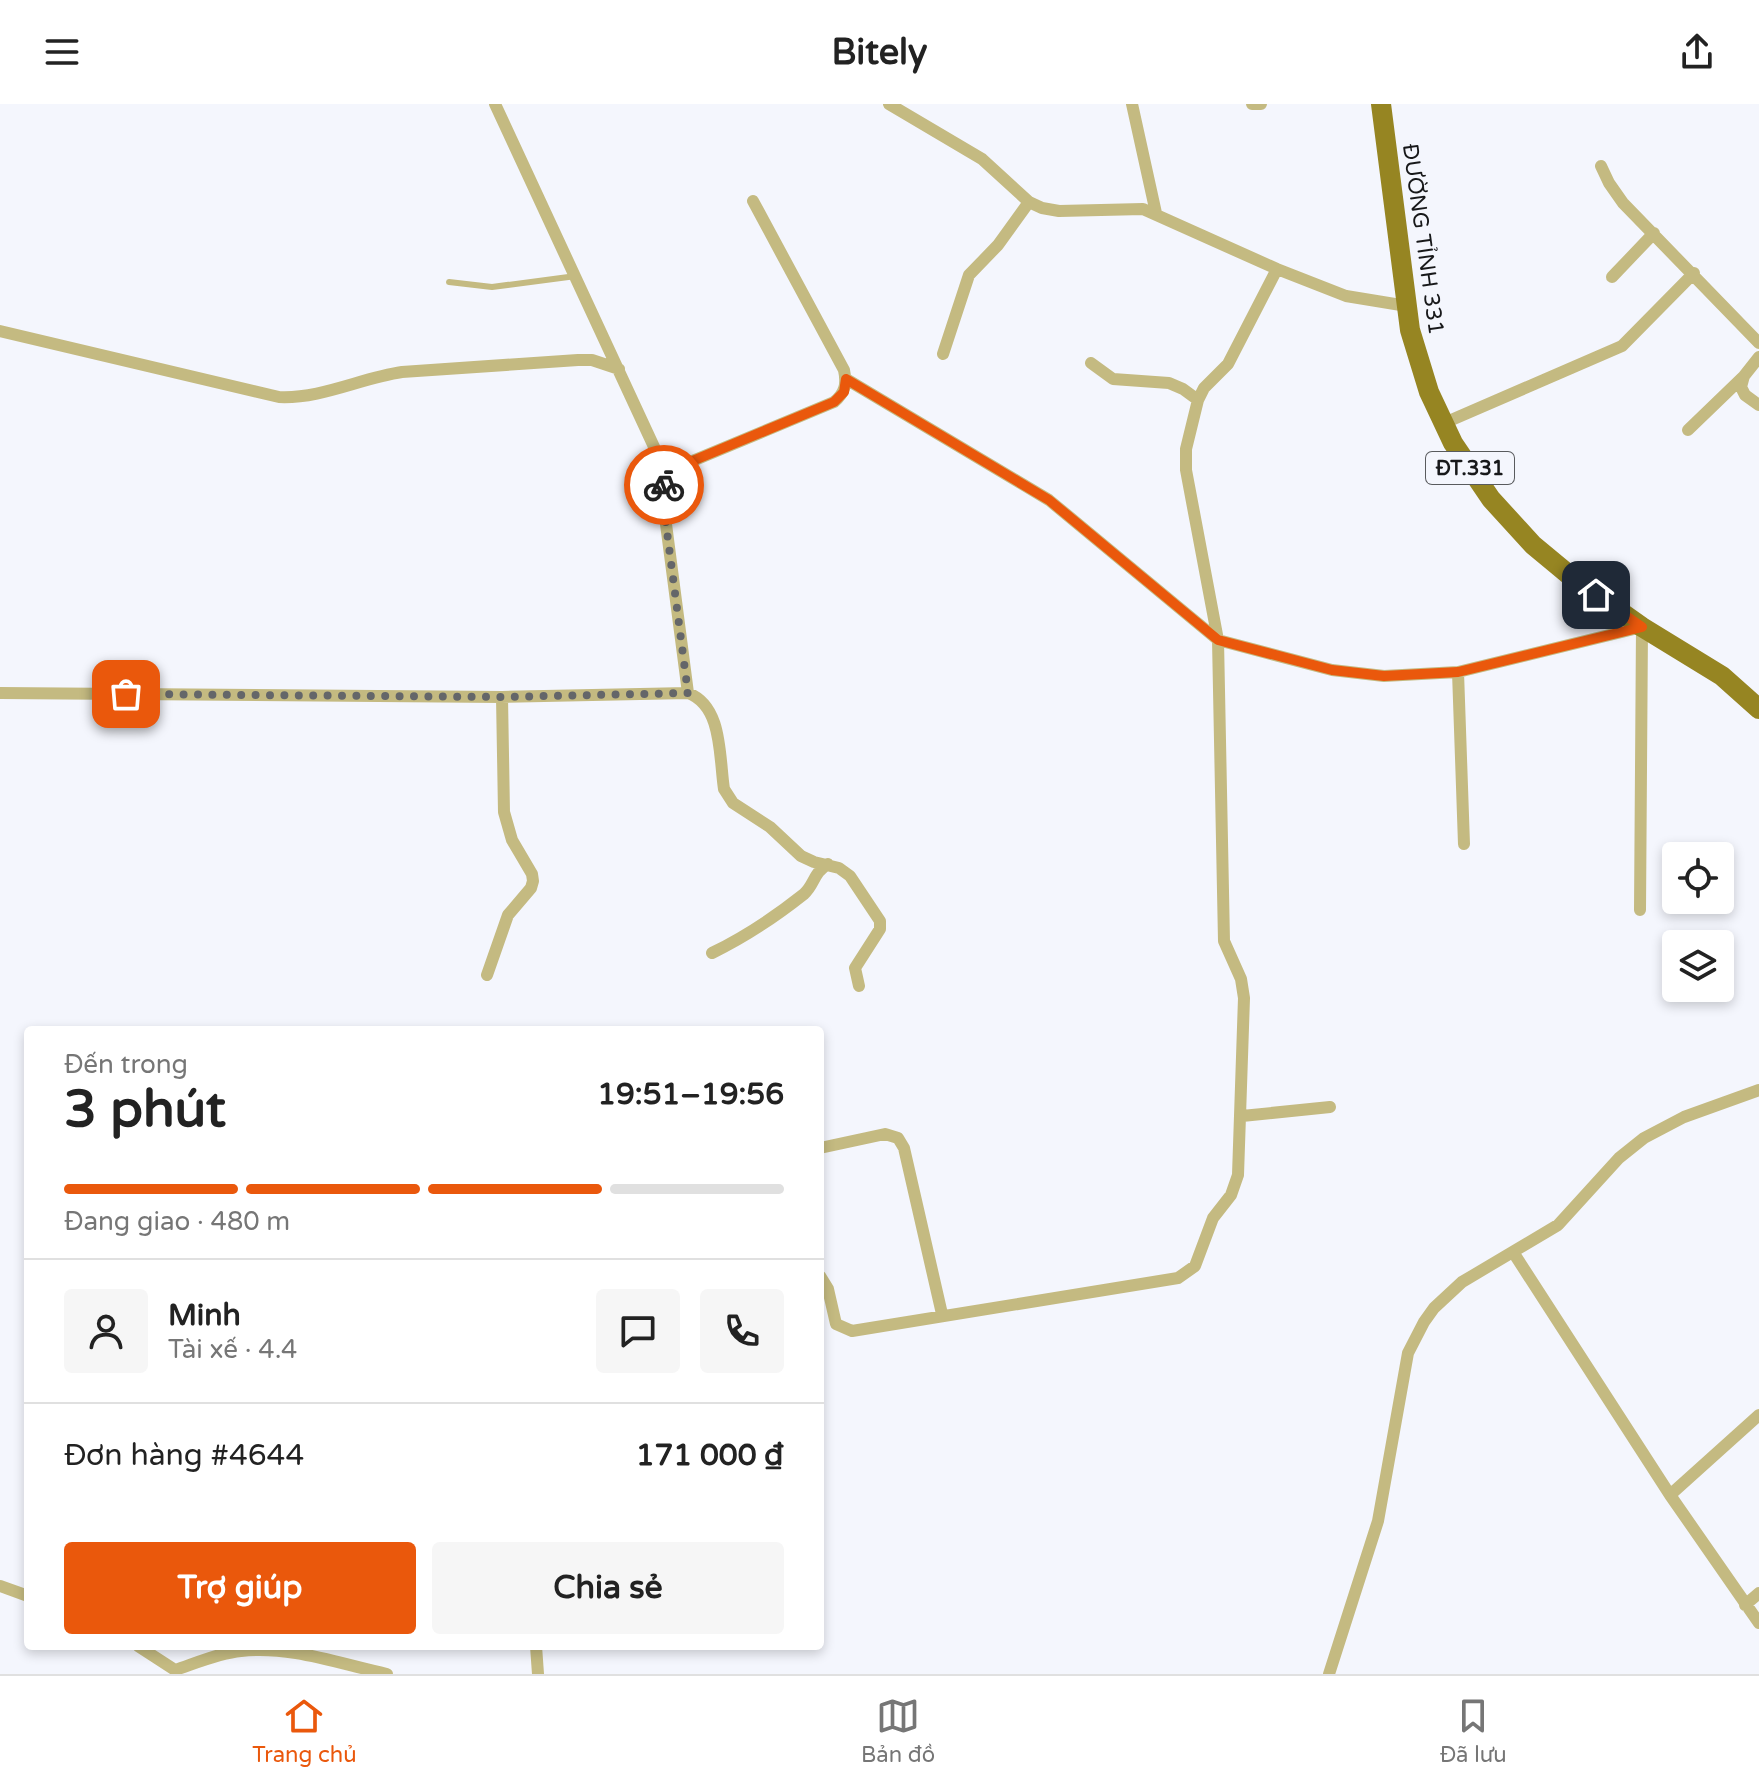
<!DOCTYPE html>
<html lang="vi">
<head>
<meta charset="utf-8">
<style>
	body { margin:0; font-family:"Varela Round",sans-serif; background:#f6f6f6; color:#222; height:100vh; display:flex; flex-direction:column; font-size:30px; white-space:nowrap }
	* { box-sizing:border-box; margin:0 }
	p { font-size:26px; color:#767676 }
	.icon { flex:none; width:44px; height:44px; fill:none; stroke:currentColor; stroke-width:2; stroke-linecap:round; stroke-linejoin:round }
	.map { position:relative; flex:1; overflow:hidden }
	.side { position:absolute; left:24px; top:922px; width:800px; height:624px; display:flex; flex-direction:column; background:#fff; border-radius:8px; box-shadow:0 4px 12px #0003 }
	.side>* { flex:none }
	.buttons { position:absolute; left:1662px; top:738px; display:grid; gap:16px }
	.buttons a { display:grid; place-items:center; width:72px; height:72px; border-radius:8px; background:#fff; box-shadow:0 4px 12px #0003; font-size:40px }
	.pin { position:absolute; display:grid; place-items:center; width:68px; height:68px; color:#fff; margin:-34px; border-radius:16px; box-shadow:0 4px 12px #0006 }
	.courier { position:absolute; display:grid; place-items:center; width:80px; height:80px; margin:-40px; border:6px solid #ea580c; border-radius:50%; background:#fff; color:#222; box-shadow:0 2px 10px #0007 }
	.headline em { font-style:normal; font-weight:700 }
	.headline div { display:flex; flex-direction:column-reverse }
	.headline { display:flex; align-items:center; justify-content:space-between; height:136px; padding:0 40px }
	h1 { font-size:52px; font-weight:700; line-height:60px }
	.bar { display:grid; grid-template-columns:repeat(4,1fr); gap:12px 8px; align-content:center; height:96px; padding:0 40px }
	.bar i { height:10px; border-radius:6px; background:#e0e0e0 }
	.bar .on { background:#ea580c }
	.bar p { grid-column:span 4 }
	.line { display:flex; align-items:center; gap:20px; padding:0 40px; border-top:2px solid #e0e0e0 }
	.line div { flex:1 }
	.round { display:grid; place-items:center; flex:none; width:84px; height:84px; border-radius:8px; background:#f6f6f6 }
	.button { display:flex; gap:16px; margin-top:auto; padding:16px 40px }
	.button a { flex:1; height:92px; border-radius:8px; background:#ea580c; color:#fff; font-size:32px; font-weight:700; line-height:92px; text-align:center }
	.button a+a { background:#f6f6f6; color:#222 }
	header { display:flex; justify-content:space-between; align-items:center; height:104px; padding:0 40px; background:#fff; font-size:36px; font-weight:700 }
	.dock { display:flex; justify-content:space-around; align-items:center; height:112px; border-top:2px solid #e0e0e0; background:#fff; font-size:22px; color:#767676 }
	.dock a { display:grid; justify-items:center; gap:4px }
	.dock .on { color:#ea580c }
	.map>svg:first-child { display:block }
</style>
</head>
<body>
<header><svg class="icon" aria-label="menu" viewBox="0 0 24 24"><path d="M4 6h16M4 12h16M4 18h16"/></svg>Bitely<svg class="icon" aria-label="share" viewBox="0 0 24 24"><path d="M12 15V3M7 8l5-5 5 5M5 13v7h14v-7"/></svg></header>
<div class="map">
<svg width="1759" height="1570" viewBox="0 0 1759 1570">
	<rect width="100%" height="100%" fill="#f4f6fd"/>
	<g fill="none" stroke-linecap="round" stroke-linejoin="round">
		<!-- lane -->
		<path stroke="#c4ba81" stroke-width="6" d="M449 178 492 183 576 172"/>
		<!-- street -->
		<path stroke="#c4ba81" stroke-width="12" d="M495 0 668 373
			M889 0 982 55 1029 98 1042 104 1059 107 1143 105 1277 165 1346 192 1407 202
			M1132 0 1156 109
			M1252 0H1261
			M1601 62 1609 79 1623 99 1759 239
			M1612 173 1654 129
			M0 227 279 293C321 295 361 274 402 268L578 256H592L619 265
			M943 250 969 171 998 141 1029 98
			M1759 253 1744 272 1741 283 1745 291 1759 301
			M1091 259 1113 275 1169 279 1183 285 1198 296
			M846 275 1049 396 1218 536 1332 566 1384 572 1458 568 1642 523 1640 806
			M1442 320 1622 242 1694 169
			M1688 326 1744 272
			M1458 568 1464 740
			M0 589 502 593 688 589C723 602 719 653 724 685L733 699 770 723 801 752 814 758 839 764 850 772 880 817V825L855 864 859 882
			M688 589 663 397 665 378 678 363 834 298C845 289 847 280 844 266L753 97
			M712 849C745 833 775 813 804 790 815 780 813 769 828 760
			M487 871 508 811 531 784 533 777 532 770 512 736 504 708 502 593
			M1242 1012 1330 1003
			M820 1044 885 1030 898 1034 904 1044 942 1210
			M1513 1148 1670 1391 1759 1519
			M820 1172 828 1185 836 1220 852 1227 1178 1174 1195 1162 1213 1114 1231 1091 1238 1071 1244 894 1241 875 1224 837 1218 536 1186 366V345L1198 296 1204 284 1228 260 1277 165
			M1670 1391 1759 1311
			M0 1482 28 1492
			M1745 1501 1759 1489
			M138 1542 175 1566C196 1559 219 1549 241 1547 289 1541 340 1560 387 1570
			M536 1542 538 1570
			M1329 1570 1378 1417 1408 1249 1424 1218 1434 1204 1462 1178 1558 1121 1619 1054 1644 1034 1684 1013 1759 986"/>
		<!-- primary -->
		<path stroke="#968522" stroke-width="20" d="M1381 0 1410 226 1429 288 1453 339 1491 395 1533 441 1574 475 1642 523 1722 572 1759 605"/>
	</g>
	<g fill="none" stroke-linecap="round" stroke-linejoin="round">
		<!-- done -->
		<path stroke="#646669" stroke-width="8" stroke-dasharray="0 14.4" d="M126 590 502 593 688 589 663 397 664 381"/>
		<!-- route -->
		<path stroke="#ea580c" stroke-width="10" d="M664 381 678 363 834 298 844 288 846 275 1049 396 1218 536 1332 566 1384 572 1458 568 1642 523 1596 491"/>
	</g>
	<g text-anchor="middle" stroke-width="8" stroke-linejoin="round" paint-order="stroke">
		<!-- shield labels -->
		<rect fill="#f4f6fd" stroke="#595b5e" stroke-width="2" x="1426" y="348" width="88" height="32" rx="6"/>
		<g font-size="20" font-weight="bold" fill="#17181a">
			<text x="1470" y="371">ĐT.331</text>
		</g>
		<!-- street labels -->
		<g font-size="22" fill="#17181a" stroke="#f4f6fd">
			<text transform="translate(1424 135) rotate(82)" y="8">ĐƯỜNG TỈNH 331</text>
		</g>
	</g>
</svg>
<div class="buttons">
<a><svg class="icon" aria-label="locate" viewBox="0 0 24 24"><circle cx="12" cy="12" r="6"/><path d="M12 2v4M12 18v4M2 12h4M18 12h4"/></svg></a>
<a><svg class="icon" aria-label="layers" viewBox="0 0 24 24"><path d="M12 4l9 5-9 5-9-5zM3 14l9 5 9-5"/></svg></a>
</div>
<div class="pin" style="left:126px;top:590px;background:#ea580c"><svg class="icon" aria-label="bag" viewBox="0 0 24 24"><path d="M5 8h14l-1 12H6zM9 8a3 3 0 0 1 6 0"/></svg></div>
<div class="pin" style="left:1596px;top:491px;background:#1f2937"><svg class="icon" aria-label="home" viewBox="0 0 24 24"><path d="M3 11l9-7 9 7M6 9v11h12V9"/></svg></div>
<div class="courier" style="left:664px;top:381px"><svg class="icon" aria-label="bike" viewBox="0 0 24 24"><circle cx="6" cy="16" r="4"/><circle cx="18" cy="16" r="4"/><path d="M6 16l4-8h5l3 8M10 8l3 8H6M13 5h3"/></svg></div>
<section class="side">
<div class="headline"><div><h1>3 phút</h1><p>Đến trong</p></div><em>19:51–19:56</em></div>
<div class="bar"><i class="on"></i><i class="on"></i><i class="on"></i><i></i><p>Đang giao · 480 m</p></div>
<div class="line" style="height:144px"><a class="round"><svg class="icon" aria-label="person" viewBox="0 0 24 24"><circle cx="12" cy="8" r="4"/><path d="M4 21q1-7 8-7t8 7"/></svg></a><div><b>Minh</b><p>Tài xế · 4.4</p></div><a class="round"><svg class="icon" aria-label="chat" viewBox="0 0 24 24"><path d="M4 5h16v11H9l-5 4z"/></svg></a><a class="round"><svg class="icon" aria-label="phone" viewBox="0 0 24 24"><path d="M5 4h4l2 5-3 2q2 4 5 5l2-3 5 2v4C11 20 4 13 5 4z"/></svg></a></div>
<div class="line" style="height:104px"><div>Đơn hàng #4644</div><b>171 000 ₫</b></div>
<div class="button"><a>Trợ giúp</a><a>Chia sẻ</a></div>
</section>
</div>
<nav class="dock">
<a class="on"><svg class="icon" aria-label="home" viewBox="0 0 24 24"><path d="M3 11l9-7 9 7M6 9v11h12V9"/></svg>Trang chủ</a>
<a><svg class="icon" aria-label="map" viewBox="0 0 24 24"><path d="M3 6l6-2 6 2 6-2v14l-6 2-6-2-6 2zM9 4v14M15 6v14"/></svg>Bản đồ</a>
<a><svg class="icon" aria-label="saved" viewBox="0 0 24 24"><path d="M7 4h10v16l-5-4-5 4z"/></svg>Đã lưu</a>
</nav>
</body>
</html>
